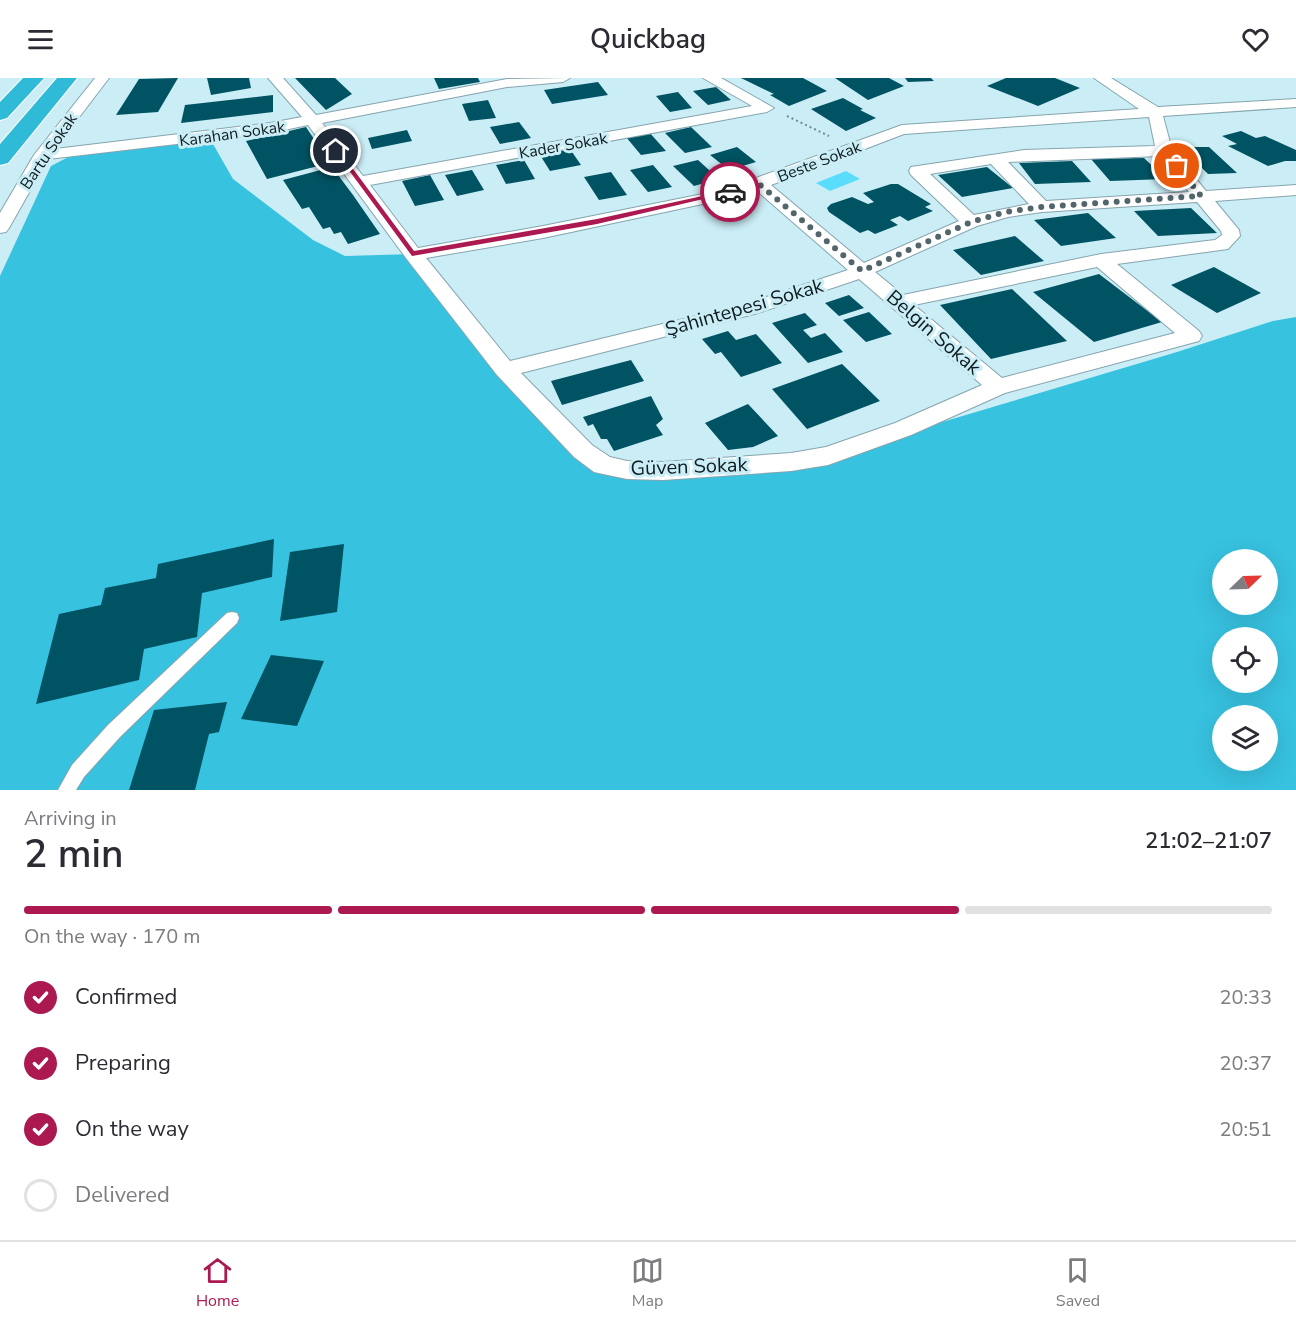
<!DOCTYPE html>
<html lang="en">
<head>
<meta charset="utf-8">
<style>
	body { margin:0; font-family:"Nunito Sans",sans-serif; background:#f7f7f7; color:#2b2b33; height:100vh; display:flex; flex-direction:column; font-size:22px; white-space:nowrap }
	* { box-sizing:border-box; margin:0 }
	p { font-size:20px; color:#7c7c81 }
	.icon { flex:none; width:33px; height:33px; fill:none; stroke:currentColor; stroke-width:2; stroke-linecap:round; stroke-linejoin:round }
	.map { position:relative; height:712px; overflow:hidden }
	.panel { display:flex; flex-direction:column; background:#fff; flex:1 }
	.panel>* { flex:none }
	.needle { width:39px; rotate:67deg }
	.controls { position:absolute; left:1212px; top:471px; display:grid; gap:12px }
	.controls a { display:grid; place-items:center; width:66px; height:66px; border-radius:50%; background:#fff; box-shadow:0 6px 24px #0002; font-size:30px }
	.pin { position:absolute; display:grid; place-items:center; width:51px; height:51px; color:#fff; margin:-26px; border:3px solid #fff; border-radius:50%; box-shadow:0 2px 6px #0007 }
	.courier { position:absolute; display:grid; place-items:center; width:60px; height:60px; margin:-30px; border:4px solid #ab1950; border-radius:50%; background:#fff; color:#222; box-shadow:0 2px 8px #0007 }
	.headline em { font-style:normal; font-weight:600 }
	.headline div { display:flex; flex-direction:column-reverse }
	.headline { display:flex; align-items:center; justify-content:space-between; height:102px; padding:0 24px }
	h1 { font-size:39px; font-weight:600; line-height:45px }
	.bar { display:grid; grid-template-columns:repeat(4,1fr); gap:9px 6px; align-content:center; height:72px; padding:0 24px }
	.bar i { height:8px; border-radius:4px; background:#e1e1e2 }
	.bar .selected { background:#ab1950 }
	.bar p { grid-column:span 4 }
	ol { padding:0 24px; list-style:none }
	li { display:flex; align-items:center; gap:18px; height:66px }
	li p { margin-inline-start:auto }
	li .icon { padding:6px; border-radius:50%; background:#ab1950; color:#fff; stroke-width:4 }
	li:last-child { color:#7c7c81 }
	li i { width:33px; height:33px; border:3px solid #e1e1e2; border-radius:50% }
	header { display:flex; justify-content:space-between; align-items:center; height:78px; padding:0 24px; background:#fff; font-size:27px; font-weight:600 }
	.tab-bar { display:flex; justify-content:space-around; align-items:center; height:84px; border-top:2px solid #e1e1e2; background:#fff; font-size:16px; color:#7c7c81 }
	.tab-bar a { display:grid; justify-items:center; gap:3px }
	.tab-bar .selected { color:#ab1950 }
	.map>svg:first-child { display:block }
</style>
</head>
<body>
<header><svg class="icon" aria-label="menu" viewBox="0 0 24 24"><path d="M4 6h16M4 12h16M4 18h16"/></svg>Quickbag<svg class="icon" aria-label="heart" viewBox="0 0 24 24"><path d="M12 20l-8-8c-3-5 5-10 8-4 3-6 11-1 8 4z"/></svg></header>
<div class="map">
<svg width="1296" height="712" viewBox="0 0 1296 712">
	<rect width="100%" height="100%" fill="#cbedf6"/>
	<!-- forest -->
	<path fill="#37c2e0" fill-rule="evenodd" d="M209 59 233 101 313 162 345 178 413 176 603 387 828 378 1177 274 1273 243 1296 239V712H0V198L51 88 80 73ZM1222 482H1268V526H1222ZM1222 560H1268V604H1222ZM1222 638H1268V682H1222Z"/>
	<!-- water -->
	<path fill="#5addfb" d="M846 93 860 101 830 113 816 105Z"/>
	<!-- building -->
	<path fill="#005362" d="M178 0 158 34 116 37 139 1Z
		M207 0H249L251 10 211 17Z
		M295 0H335L352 16 326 32Z
		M434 0H478L480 4 439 11Z
		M741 0H803L827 13 789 28 770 17 774 16Z
		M835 0H889L904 8 868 22Z
		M905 0H931L934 3 908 4Z
		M1006 0H1055L1080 10 1038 28 987 8Z
		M598 4 608 17 552 26 544 12Z
		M716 9 731 22 708 27 693 13Z
		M678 14 692 30 670 34 656 18Z
		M273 17V34L181 45 185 27Z
		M843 20 863 31 860 32 876 40 846 53 811 31Z
		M488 22 496 40 469 43 462 26Z
		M519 44 531 60 500 66 490 49Z
		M306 49 330 85 267 101 246 63Z
		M691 49 712 69 685 75 665 55Z
		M407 52 412 63 372 71 368 60Z
		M1241 53 1256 60 1265 58 1296 72V83H1285L1268 88 1228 68 1237 66 1222 58Z
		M649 54 666 73 641 77 626 59Z
		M737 69 756 84 729 92 710 77Z
		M1181 69H1209L1237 95 1208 96Z
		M570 71 581 87 550 93 540 77Z
		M1144 80 1166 101 1110 103 1091 81Z
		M524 82 535 101 506 106 496 87Z
		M698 82 719 101 694 108 673 88Z
		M1072 83 1091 104 1035 106 1019 85Z
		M653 87 672 109 648 114 630 92Z
		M332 89 353 117 380 156 348 166 341 154 334 156 330 149 323 151 309 129 302 131 283 102Z
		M987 89 1013 110 962 119 938 97Z
		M472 92 484 112 457 118 445 97Z
		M611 94 627 117 599 122 584 99Z
		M430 97 444 122 415 128 402 103Z
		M891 106H898L931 126 925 129 933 133 908 143 900 138 890 142 898 147 875 156 868 152 860 155 829 134 827 130 831 126 852 119 868 126 874 124 863 115Z
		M1191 130 1217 155 1158 158 1134 133Z
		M1088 135 1116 160 1061 168 1034 142Z
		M1015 158 1044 183 981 197 953 172Z
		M1214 189 1261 215 1217 235 1171 207Z
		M1099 196 1162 244 1094 264 1033 214Z
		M1012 211 1067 263 991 281 940 227Z
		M849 217 864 230 839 238 825 225Z
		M869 234 892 256 866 264 843 242Z
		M805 235 817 247 803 252 811 260 825 255 843 274 808 285 772 245Z
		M728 253 736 262 756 256 782 285 741 299 721 274 715 276 702 261Z
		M631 282 644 303 562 327 551 303Z
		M842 286 880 323 807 351 772 311Z
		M651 318 663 341 656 347 663 357 614 373 607 361H601L593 346 588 348 583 339Z
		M748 326 778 358 753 369 728 372 705 345Z
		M274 461 272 499 202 515 197 559 144 571 139 602 36 626 59 536 101 527 105 510 156 500 158 486Z
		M344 466 337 534 280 543 290 474Z
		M271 577 324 583 297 648 241 641Z
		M227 624 219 654 209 656 195 712H129L154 632Z"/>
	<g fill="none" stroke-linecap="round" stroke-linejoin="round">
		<!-- service casing -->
		<g stroke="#85a5ae" stroke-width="2">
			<path id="service" d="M232 534 237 535 239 540 237 545 120 659 84 699 76 712H58L72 687 108 647 227 535Z"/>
		</g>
		<!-- minor casing -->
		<g stroke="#85a5ae" stroke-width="2">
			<path id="minor" d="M95 0H109L55 71 270 45 302 39 268 0H283L316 37 507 1 570 0 563 4 507 9 322 45 363 98 752 28 703 0H721L774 30 767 34 370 107 418 170 543 148 723 112 902 47 1139 31 1094 0H1111L1158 29 1296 21V29L1163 38 1172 72 1206 113 1296 107V117L1215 123 1239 152 1240 158 1228 171 1117 186 1199 253 1202 258 1199 263 1005 315 911 357 828 387 791 393 663 402 627 401 603 396 594 394 574 379 497 297 406 180 308 47 270 55 48 81 9 150 6 154 0 155V135L34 77ZM1149 39 1155 68 1024 72 911 89 909 93 911 97 959 143 864 185 771 107 904 56ZM1160 78 1189 114 1046 123 1008 84ZM991 86 1029 126 974 137 930 96ZM756 112 848 192 745 226 510 283 426 180 543 160 726 121ZM1197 124 1221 153 1222 157 1215 162 1101 176 903 217 875 194 977 148 1008 139 1042 134ZM1097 189 1175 255 1002 300 914 227ZM859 201 982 307 895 345 826 369 791 375 663 384 627 383 610 379 592 367 521 295 758 235Z"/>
		</g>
		<!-- motorway casing -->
		<g stroke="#fff" stroke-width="2">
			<path id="motorway" d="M23 0H44L7 40 0 42V24Z
				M57 0H77L8 85 0 87V66Z"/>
		</g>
		<!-- path -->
		<path stroke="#728a90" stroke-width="2" stroke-dasharray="2 3" stroke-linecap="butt" d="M787 38 829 58"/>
		<!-- service -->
		<use href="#service" fill="#fff" fill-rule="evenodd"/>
		<!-- minor -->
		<use href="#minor" fill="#fff" fill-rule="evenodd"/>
		<!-- motorway -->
		<use href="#motorway" fill="#2fbad7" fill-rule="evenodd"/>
	</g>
	<!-- route -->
	<path fill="#ab1950" d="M334 72H339L414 173 597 141 730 112 733 114 597 146 412 178Z"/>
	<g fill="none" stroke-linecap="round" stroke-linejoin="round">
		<!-- done -->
		<path stroke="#51656a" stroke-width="6" stroke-dasharray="0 10.8" d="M730 114 759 106 862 193 971 144 1006 134 1042 129 1201 118 1177 88"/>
	</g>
	<g text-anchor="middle" stroke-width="6" stroke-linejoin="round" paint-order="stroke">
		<!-- far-street labels -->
		<g font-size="16" fill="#0f1c1f" stroke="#cbedf6">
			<text transform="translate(232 55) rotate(-8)" y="6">Karahan Sokak</text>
			<text transform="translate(563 67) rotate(-10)" y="6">Kader Sokak</text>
			<text transform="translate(48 73) rotate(-56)" y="6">Bartu Sokak</text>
			<text transform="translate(819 83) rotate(-21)" y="6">Beste Sokak</text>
		</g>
		<!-- street labels -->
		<g font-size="20" fill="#0f1c1f" stroke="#cbedf6">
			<text transform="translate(744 229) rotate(-16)" y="7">Şahintepesi Sokak</text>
			<text transform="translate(934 254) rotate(41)" y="7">Belgin Sokak</text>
			<text transform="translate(689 388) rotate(-2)" y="7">Güven Sokak</text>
		</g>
	</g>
</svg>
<div class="controls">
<a><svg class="needle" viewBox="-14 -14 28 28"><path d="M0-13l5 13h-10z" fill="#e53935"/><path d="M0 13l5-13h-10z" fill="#7c7c81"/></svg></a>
<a><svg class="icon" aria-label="locate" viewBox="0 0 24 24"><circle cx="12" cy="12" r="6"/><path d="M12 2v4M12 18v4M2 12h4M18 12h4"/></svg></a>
<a><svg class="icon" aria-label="layers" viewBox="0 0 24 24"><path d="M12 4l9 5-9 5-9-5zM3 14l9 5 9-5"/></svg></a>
</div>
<div class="pin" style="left:1177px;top:88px;background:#ea580c"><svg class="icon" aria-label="bag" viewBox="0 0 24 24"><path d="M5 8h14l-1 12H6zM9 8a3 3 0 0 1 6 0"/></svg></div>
<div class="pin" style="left:336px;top:73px;background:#1f2937"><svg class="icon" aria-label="home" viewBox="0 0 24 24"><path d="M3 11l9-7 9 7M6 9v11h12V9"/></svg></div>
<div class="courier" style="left:730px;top:114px"><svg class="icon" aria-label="car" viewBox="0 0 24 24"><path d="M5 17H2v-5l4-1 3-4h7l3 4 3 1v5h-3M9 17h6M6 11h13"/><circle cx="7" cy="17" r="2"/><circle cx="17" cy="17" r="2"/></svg></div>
</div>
<section class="panel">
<div class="headline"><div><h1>2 min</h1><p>Arriving in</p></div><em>21:02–21:07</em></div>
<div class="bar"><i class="selected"></i><i class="selected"></i><i class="selected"></i><i></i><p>On the way · 170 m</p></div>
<ol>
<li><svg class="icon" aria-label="check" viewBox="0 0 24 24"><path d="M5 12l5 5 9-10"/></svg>Confirmed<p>20:33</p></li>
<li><svg class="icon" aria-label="check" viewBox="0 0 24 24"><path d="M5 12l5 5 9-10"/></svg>Preparing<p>20:37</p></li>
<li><svg class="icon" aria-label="check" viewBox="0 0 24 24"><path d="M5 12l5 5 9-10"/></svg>On the way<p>20:51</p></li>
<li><i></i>Delivered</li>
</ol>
</section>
<nav class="tab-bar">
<a class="selected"><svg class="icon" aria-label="home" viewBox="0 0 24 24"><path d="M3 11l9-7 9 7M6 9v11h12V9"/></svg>Home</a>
<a><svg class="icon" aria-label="map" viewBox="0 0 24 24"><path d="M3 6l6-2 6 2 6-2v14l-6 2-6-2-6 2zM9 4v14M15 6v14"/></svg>Map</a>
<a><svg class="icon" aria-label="saved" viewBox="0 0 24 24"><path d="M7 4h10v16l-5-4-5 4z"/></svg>Saved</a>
</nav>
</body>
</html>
